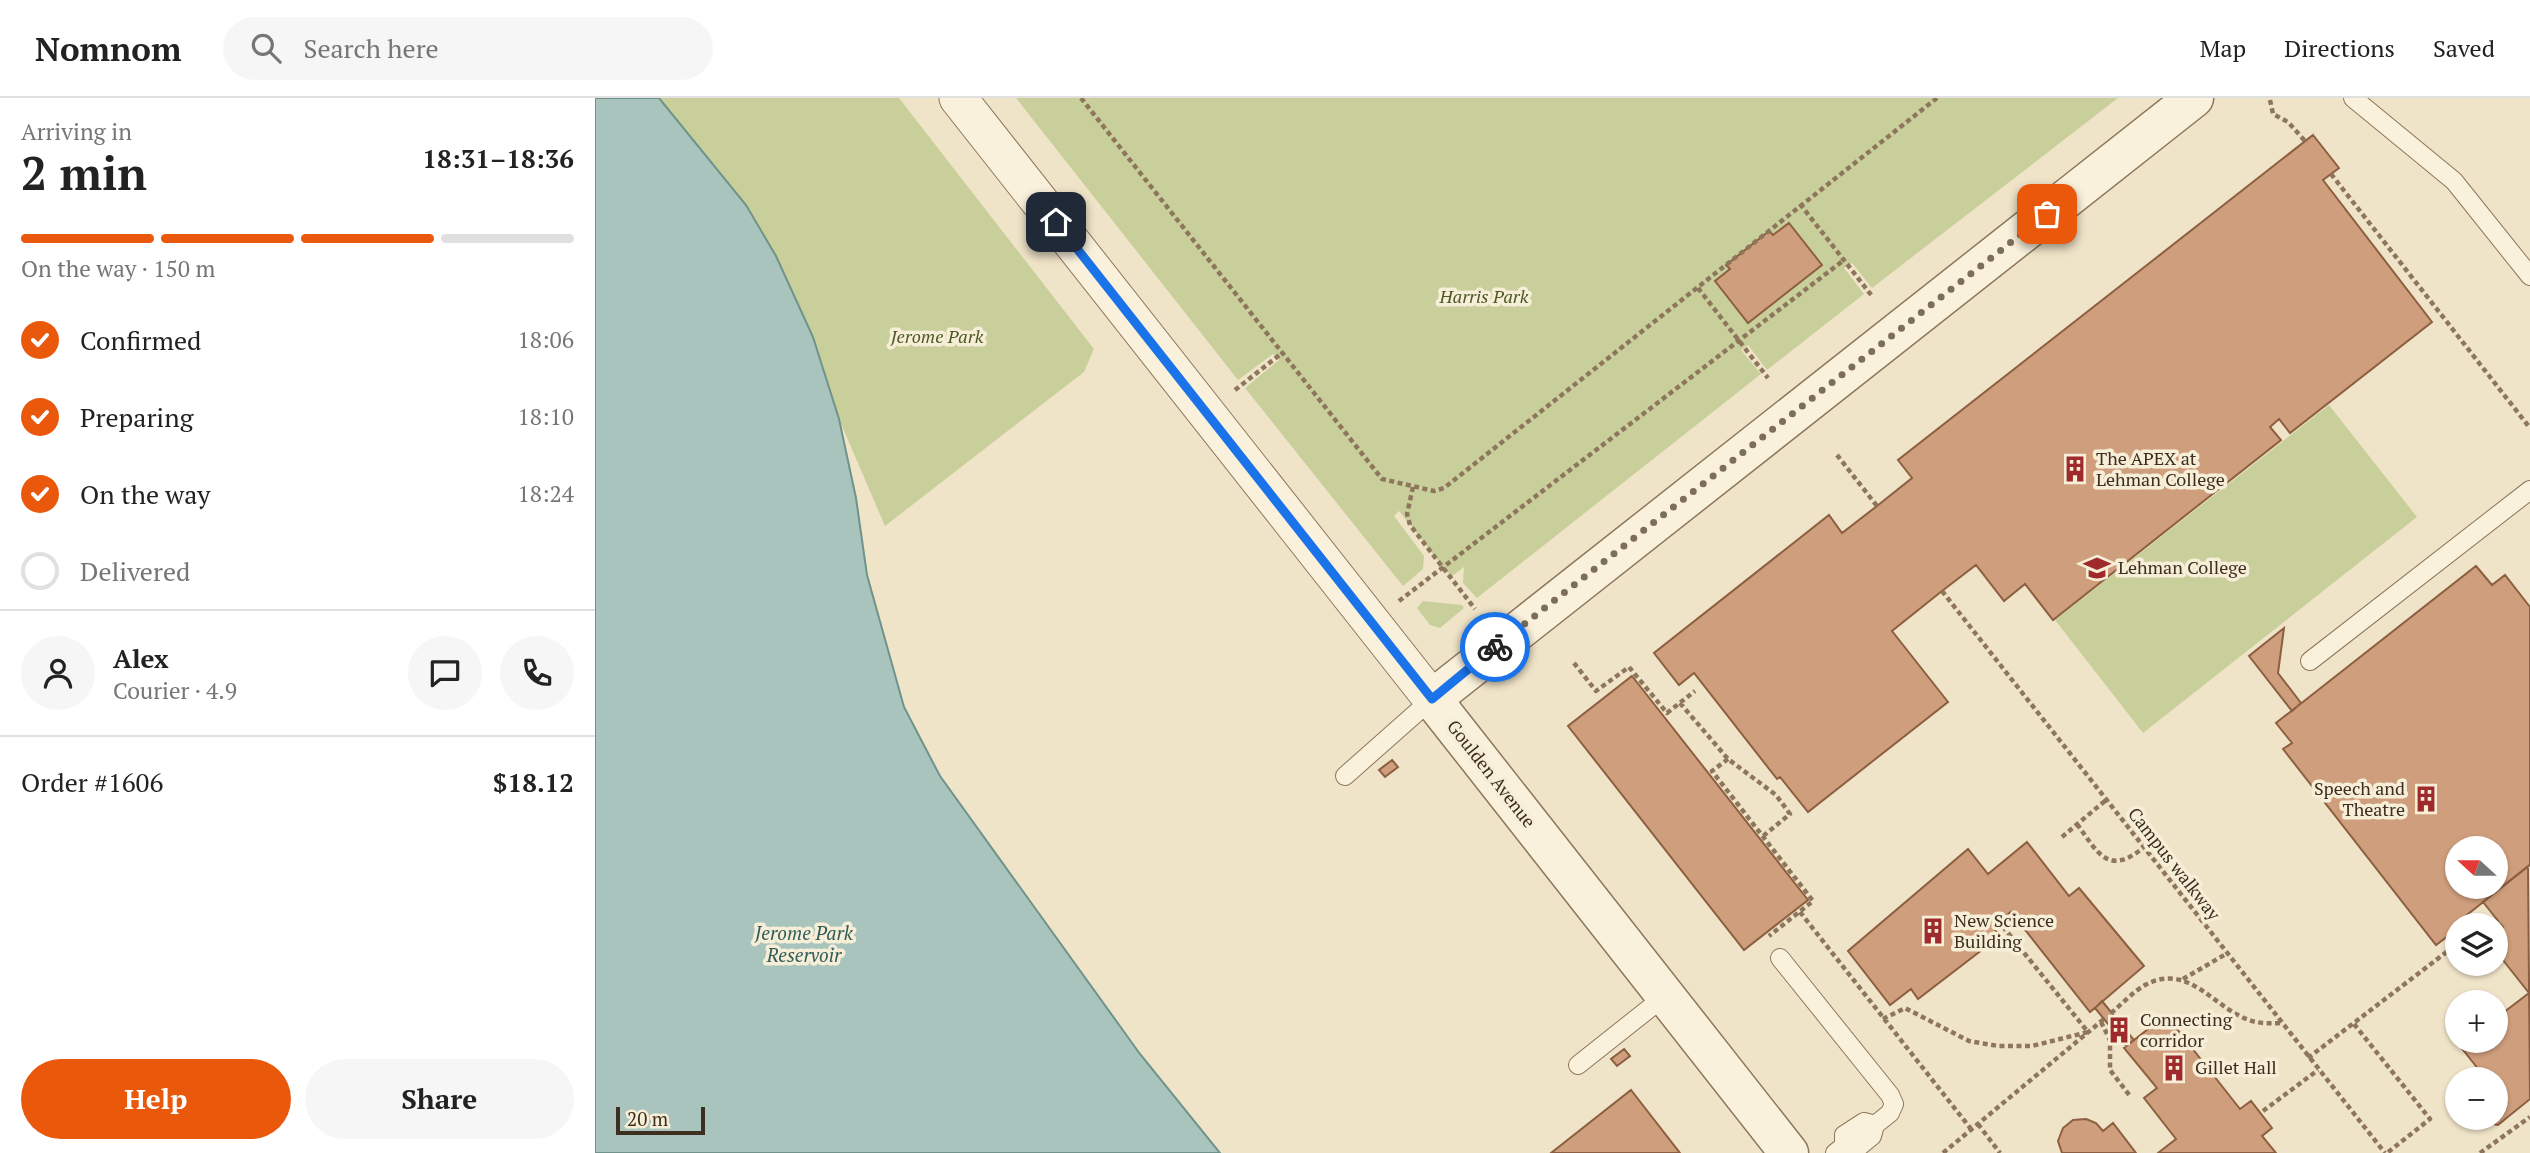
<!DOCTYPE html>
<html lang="en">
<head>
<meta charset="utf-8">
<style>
	body { margin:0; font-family:"PT Serif",serif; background:#f6f6f6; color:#222; height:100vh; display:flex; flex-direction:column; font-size:26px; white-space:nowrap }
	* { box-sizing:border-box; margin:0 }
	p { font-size:23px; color:#767676 }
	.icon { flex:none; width:38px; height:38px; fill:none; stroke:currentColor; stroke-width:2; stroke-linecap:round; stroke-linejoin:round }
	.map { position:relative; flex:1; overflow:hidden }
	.drawer { display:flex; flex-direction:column; background:#fff; width:595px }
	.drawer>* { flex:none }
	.needle { width:46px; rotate:291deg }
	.tools { position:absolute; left:1850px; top:738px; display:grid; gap:14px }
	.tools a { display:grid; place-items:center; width:63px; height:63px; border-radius:50%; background:#fff; box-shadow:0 2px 5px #0004; font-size:35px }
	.scale { position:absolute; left:21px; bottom:18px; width:89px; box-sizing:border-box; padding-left:7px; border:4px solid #3d2e20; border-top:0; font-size:19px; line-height:24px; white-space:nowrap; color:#3d2e20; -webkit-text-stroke:5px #f7eed8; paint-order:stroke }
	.pin { position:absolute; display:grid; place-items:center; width:60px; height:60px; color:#fff; margin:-30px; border-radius:14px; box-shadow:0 4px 10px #0006 }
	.courier { position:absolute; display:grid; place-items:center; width:70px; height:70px; margin:-35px; border:5px solid #1a73e8; border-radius:50%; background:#fff; color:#222; box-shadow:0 2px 9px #0007 }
	.overview em { font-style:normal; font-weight:600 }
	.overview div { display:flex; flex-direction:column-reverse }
	.overview { display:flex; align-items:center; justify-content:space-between; height:119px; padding:0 21px }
	h1 { font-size:46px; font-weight:600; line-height:52px }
	.bar { display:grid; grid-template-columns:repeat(4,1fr); gap:10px 7px; align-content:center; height:84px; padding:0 21px }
	.bar i { height:9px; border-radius:5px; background:#e0e0e0 }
	.bar .selected { background:#ea580c }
	.bar p { grid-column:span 4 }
	.line { display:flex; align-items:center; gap:18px; padding:0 21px; border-top:2px solid #e0e0e0 }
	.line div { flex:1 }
	.round { display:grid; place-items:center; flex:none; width:74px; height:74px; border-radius:37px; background:#f6f6f6 }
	ol { padding:0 21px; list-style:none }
	li { display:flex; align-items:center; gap:21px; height:77px }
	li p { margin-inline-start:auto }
	li .icon { padding:7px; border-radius:50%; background:#ea580c; color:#fff; stroke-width:4 }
	li:last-child { color:#767676 }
	li i { width:38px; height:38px; border:4px solid #e0e0e0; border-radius:50% }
	.primary-button { display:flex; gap:14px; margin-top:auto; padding:14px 21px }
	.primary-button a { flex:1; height:80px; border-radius:42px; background:#ea580c; color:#fff; font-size:28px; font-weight:600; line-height:80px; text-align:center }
	.primary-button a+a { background:#f6f6f6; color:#222 }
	header { display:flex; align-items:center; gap:42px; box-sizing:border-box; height:98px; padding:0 35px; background:#fff; border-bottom:2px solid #e0e0e0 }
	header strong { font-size:33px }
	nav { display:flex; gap:38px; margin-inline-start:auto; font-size:24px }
	.search { width:490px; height:63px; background:#f6f6f6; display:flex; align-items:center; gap:18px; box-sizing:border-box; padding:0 24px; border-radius:38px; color:#767676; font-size:26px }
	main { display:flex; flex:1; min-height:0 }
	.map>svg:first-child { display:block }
</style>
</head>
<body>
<header>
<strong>Nomnom</strong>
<div class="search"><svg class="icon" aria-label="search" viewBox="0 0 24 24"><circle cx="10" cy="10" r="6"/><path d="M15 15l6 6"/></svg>Search here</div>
<nav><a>Map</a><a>Directions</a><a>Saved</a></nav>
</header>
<main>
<section class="drawer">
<div class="overview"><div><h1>2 min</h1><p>Arriving in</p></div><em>18:31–18:36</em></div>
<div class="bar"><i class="selected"></i><i class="selected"></i><i class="selected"></i><i></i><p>On the way · 150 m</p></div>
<ol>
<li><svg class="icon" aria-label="check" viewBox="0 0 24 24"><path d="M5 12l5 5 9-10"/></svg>Confirmed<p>18:06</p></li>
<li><svg class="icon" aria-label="check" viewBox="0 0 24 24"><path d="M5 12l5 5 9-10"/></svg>Preparing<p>18:10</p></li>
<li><svg class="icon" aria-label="check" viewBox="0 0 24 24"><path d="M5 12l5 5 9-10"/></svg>On the way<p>18:24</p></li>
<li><i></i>Delivered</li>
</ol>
<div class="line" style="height:126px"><a class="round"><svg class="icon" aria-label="person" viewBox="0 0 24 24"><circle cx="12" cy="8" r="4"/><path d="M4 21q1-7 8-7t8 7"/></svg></a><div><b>Alex</b><p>Courier · 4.9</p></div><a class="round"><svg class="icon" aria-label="chat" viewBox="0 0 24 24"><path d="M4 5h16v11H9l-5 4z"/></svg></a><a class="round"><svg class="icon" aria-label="phone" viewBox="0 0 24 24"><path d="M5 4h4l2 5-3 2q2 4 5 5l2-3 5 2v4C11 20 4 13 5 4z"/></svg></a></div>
<div class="line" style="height:91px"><div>Order #1606</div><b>$18.12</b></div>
<div class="primary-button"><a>Help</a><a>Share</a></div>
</section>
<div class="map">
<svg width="1935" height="1055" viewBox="0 0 1935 1055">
	<rect width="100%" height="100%" fill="#f0e4c8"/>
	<!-- green -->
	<path fill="#c9cf9b" d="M64 0H304L499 251 489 274 290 428 244 321 218 239 181 158 151 107Z
		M421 0H1523L1277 190 1257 165 1249 170 1269 196 1172 272 1153 247 1146 252 1166 276 882 500 868 485 869 469 856 479 804 413 799 418 829 458 828 471 808 488 650 290 684 262 678 256 643 282Z
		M1734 307 1822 419 1548 635 1460 522Z
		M828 503 867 507 869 510 845 530 835 527 822 510Z"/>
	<!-- water -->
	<path fill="#a9c4bc" stroke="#6f938a" stroke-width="2" d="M0 0H64L151 107 181 158 218 239 244 321 261 400 272 477 309 609 345 678 545 956 625 1055H0Z"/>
	<!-- building -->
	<path fill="#cf9f7d" stroke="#8d5f41" stroke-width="2" fill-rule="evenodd" d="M1718 37 1744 70 1728 82 1837 224 1695 335 1684 321 1675 329 1686 342 1458 522 1430 486 1409 503 1381 467 1347 493 1297 533 1353 604 1213 714 1185 679 1182 681 1099 575 1084 587 1059 555 1234 417 1247 435 1282 408 1317 380 1303 362Z
		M1194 125 1227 167 1153 225 1120 183 1135 171 1131 167 1174 133 1178 137Z
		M1881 468 1897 487 1910 477 1935 509V767L1863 824 1866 828 1841 847 1688 651 1697 645 1681 625ZM1862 751H1900V789H1862Z
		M1689 530 1683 575 1706 605 1697 613 1654 558Z
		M1037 578 1213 802 1149 852 973 628Z
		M797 662 803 669 790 679 784 672Z
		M1432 744 1474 798 1484 790 1549 868 1495 914 1416 814 1397 828 1405 838 1323 901 1316 891 1295 907 1253 853 1373 751 1393 776Z
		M1933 768 1935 1001 1903 1027 1881 1023 1878 1020H1900V982H1872L1884 972 1865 948 1872 943H1900V921L1934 895 1900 852V835L1908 829 1888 804Z
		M1507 903 1539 942 1531 948 1500 910Z
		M1571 917 1645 1011 1656 1003 1677 1030 1667 1038 1681 1055H1563L1581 1041 1549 1000 1562 990 1529 950Z
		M1029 951 1035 958 1022 968 1016 961Z
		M1036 992 1085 1055H956Z
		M1491 1021 1501 1025 1508 1033 1518 1025 1541 1055H1467L1463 1043 1468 1030 1478 1022Z"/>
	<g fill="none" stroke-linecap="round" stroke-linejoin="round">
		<!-- service casing -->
		<g stroke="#8d765c" stroke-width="20">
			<path id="service" d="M1758 0 1859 83 1935 178
				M1715 563 1935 392
				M750 678 837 601
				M1185 860 1295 997 1299 1006 1295 1015 1280 1027
				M983 967 1070 898
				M1240 1055 1249 1048V1037L1269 1024 1280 1027 1277 1038 1260 1052 1249 1048"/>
		</g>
		<!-- minor casing -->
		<g stroke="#8d765c" stroke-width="39">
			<path id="minor" d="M363 0 837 601"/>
		</g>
		<!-- tertiary casing -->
		<g stroke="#8d765c" stroke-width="41">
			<path id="tertiary" d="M1194 1055 837 601 1599 0"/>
		</g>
		<!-- path -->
		<path stroke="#8d765c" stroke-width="4.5" stroke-dasharray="5 3.5" stroke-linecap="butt" d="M486 0 787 381 839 393 849 390 1342 0
			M1675 2 1678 16 1693 24 1710 43
			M1736 76 1935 330
			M1205 106 1277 198
			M1103 190 1173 280
			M640 292 687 255
			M1242 357 1282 408
			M818 389 812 416 815 427 880 511
			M1347 493 1790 1055
			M804 503 1249 162
			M979 565 1001 593 1034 569 1072 615 1100 593
			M1085 605 1133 661 1181 697 1195 716 1167 739
			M1133 661 1117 673 1218 803 1174 838
			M1482 726C1503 755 1513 778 1548 750
			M1467 739 1511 702
			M1205 814 1376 1031
			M1588 881 1631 856
			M1516 915C1527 906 1538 894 1550 887 1589 866 1613 901 1643 917 1657 925 1669 926 1685 925
			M1288 921 1310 910 1374 943 1403 948H1437L1493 934 1409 830
			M1506 924 1515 942V972L1535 998
			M1759 926 1835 1021 1792 1055
			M1713 960 1862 846
			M1668 1013 1723 972
			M1383 1026 1405 1055
			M1348 1055 1509 921
			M1885 1055 1935 1019"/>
		<!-- service -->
		<use href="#service" stroke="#faf1dc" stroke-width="18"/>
		<!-- minor -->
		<use href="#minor" stroke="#faf1dc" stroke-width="37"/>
		<!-- tertiary -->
		<use href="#tertiary" stroke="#faf1dc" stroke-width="38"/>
	</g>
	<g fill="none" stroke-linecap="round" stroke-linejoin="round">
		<!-- done -->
		<path stroke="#7c6e5b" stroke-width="7" stroke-dasharray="0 12.6" d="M900 549 1452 116"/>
		<!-- route -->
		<path stroke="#1a73e8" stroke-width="9" d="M461 124 837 601 900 549"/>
	</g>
	<!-- icons -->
	<defs>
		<g id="building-bare" transform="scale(2.1)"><path d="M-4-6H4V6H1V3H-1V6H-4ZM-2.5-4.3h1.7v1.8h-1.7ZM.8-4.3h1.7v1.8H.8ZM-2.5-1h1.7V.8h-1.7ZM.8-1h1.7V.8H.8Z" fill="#9e2a2b" stroke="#f7eed8" stroke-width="2.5" paint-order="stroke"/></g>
		<g id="university-bare" transform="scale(2.1)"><path d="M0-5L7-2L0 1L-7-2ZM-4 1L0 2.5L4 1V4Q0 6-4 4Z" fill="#9e2a2b" stroke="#f7eed8" stroke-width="2.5" paint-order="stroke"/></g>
	</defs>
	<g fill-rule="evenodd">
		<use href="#building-bare" x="1480" y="371"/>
		<use href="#university-bare" x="1502" y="470"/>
		<use href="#building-bare" x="1831" y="701"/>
		<use href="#building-bare" x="1338" y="833"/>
		<use href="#building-bare" x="1524" y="932"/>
		<use href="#building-bare" x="1579" y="970"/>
	</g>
	<g text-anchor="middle" stroke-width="7" stroke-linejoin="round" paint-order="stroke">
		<!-- park labels -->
		<g font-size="18" font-style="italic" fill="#4d5a26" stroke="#f7eed8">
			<text x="889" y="205">Harris Park</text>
			<text x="342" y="245">Jerome Park</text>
		</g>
		<!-- poi labels -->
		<g font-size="18" fill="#3d2e20" stroke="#f7eed8" text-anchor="start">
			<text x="1501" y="367">The APEX at<tspan x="1501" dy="21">Lehman College</tspan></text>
			<text x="1523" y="476">Lehman College</text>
			<text x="1810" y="697" text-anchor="end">Speech and<tspan x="1810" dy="21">Theatre</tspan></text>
			<text x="1359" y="829">New Science<tspan x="1359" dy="21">Building</tspan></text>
			<text x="1545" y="928">Connecting<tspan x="1545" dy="21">corridor</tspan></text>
			<text x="1600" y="976">Gillet Hall</text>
		</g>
		<!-- street labels -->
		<g font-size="18" fill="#3d2e20" stroke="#f7eed8">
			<text transform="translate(896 676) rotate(52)" y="6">Goulden Avenue</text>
			<text transform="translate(1579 766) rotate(52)" y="6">Campus walkway</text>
		</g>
		<!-- water labels -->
		<g font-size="19" font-style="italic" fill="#2f5d5a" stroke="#f7eed8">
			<text x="209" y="842">Jerome Park<tspan x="209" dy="22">Reservoir</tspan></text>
		</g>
	</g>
</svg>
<div class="tools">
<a><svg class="needle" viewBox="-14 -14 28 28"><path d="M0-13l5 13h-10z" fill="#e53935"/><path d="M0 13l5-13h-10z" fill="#767676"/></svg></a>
<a><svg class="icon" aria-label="layers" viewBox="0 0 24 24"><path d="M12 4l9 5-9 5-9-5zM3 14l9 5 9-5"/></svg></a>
<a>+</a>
<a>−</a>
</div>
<div class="scale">20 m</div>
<div class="pin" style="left:1452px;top:116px;background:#ea580c"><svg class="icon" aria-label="bag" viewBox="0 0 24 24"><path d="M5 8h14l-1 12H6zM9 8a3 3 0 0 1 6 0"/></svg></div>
<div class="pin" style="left:461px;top:124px;background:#1f2937"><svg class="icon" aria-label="home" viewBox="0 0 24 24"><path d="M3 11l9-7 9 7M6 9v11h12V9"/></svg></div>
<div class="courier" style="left:900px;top:549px"><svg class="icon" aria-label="bike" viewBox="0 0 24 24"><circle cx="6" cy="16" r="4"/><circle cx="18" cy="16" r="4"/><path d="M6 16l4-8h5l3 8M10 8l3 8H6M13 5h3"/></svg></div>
</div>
</main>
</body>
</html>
